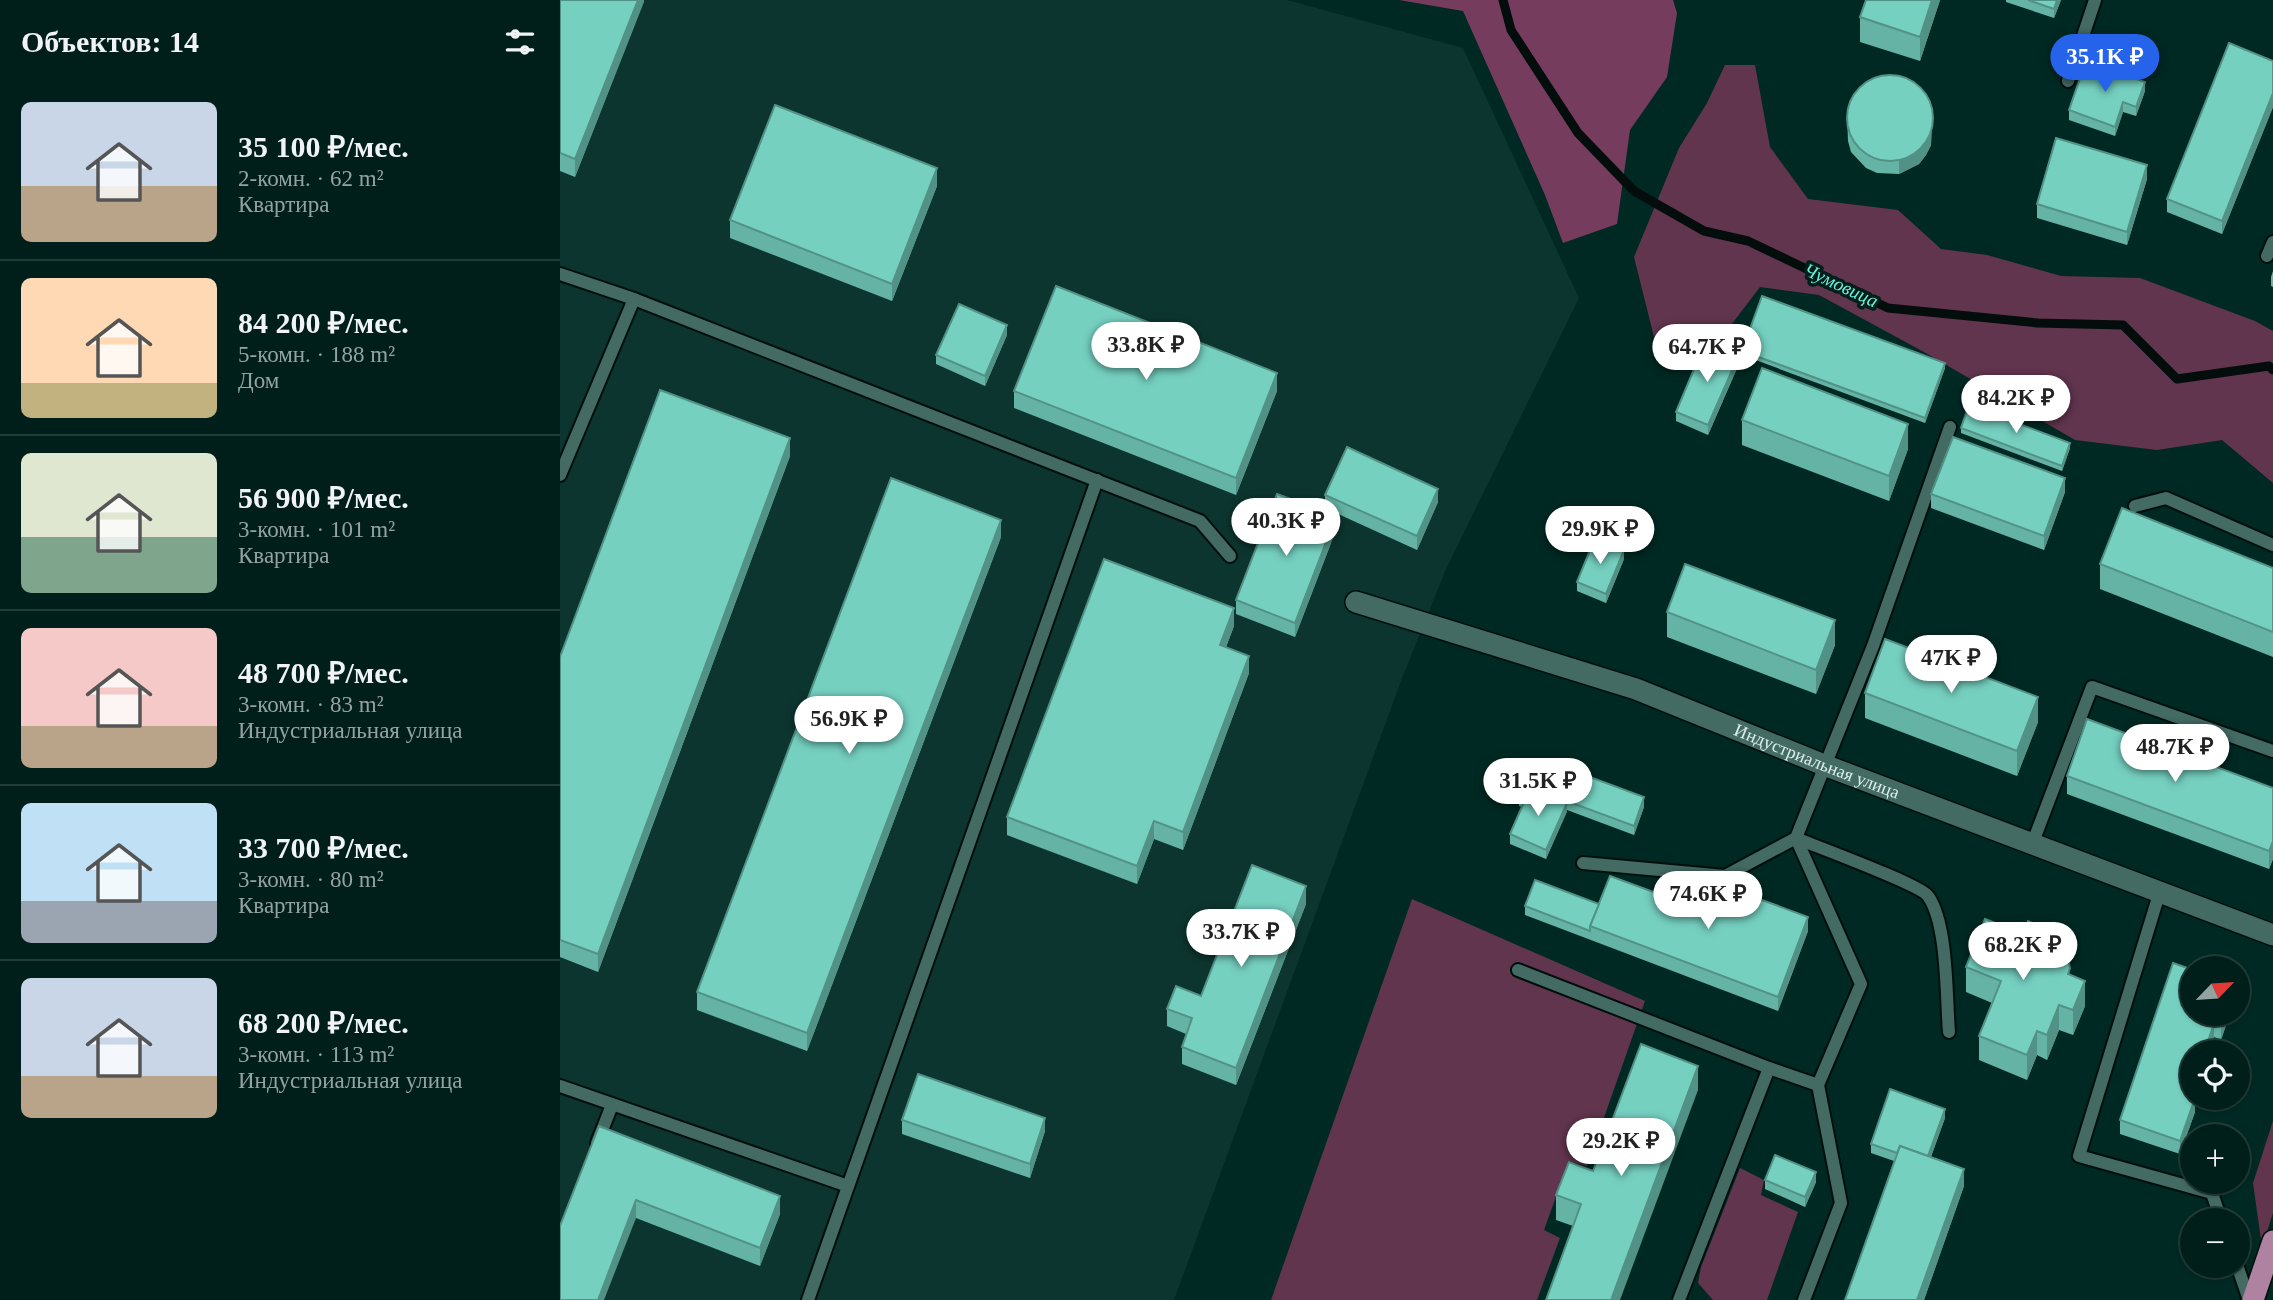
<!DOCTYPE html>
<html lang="ru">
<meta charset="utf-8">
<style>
body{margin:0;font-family:Georgia,serif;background:#0e2c27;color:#f1f3f6;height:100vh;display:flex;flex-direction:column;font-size:26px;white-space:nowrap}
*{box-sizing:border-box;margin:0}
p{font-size:23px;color:#95a2a2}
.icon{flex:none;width:38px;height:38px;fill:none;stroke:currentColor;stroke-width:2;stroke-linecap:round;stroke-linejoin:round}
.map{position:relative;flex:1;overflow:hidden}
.side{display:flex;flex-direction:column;background:#001f1a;width:560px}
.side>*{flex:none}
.needle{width:46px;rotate:65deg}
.fabs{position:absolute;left:1620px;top:956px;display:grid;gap:14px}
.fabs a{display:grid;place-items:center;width:70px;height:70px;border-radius:50%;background:#001f1a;box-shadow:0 2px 5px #0004,0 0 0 2px #223d39;font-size:35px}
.price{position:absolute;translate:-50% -60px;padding:0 16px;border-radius:24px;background:#fff;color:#222;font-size:23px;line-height:46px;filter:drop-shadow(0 2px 4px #0008)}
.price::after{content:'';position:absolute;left:50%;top:42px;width:21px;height:16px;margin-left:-10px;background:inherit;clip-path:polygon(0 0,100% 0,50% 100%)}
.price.on{background:#2563eb;color:#fff}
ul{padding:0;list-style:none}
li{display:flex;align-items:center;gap:21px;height:175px;padding:0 21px}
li+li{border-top:2px solid #223d39}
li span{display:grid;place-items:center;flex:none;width:196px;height:140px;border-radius:10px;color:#555}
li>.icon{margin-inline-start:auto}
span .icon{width:84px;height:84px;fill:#fffc;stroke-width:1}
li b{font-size:30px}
h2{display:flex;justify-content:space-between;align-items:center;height:84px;padding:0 21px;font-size:30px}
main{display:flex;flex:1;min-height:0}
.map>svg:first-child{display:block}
</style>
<main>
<section class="side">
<h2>Объектов: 14<svg class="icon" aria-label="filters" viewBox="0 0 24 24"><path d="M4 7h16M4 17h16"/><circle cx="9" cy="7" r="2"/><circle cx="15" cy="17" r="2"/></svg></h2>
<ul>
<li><span style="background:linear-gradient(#c9d6e8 60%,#b9a48a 0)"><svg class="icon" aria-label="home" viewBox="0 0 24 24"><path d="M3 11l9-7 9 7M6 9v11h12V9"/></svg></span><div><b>35 100 ₽/мес.</b><p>2-комн. · 62 m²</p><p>Квартира</p></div></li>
<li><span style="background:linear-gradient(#ffd9b3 75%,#c2b280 0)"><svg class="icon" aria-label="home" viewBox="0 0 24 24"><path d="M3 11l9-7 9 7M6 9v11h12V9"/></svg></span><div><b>84 200 ₽/мес.</b><p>5-комн. · 188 m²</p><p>Дом</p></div></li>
<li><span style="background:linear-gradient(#dfe7d0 60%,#7fa58c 0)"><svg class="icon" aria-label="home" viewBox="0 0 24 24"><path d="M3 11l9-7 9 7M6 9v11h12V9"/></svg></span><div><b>56 900 ₽/мес.</b><p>3-комн. · 101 m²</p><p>Квартира</p></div></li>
<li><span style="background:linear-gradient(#f6c9c9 70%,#b9a48a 0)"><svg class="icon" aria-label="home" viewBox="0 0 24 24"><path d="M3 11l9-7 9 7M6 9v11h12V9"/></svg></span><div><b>48 700 ₽/мес.</b><p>3-комн. · 83 m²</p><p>Индустриальная улица</p></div></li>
<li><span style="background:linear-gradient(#bfe0f5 70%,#9aa5b1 0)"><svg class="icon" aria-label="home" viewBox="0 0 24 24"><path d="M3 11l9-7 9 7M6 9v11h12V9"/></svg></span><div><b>33 700 ₽/мес.</b><p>3-комн. · 80 m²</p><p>Квартира</p></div></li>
<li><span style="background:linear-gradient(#c9d6e8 70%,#b9a48a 0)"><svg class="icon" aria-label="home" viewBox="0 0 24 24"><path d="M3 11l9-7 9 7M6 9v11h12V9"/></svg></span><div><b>68 200 ₽/мес.</b><p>3-комн. · 113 m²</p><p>Индустриальная улица</p></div></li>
</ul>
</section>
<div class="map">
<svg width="1713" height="1300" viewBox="0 0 1713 1300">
<rect width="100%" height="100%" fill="#002923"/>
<!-- built -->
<polygon fill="#0d352f" points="0,0 727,0 903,48 1019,298 886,569 841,681 614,1300 0,1300"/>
<!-- green -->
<g fill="#61354e">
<polygon points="1165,65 1195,65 1210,147 1248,199 1338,210 1381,249 1427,255 1501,276 1580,278 1695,321 1713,331 1713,483 1662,440 1597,450 1515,440 1364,352 1259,295 1200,287 1165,333 1128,350 1094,337 1074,257 1119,148 1147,103"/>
<polygon points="852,899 1085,1001 1027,1166 1009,1161 984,1230 1000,1238 977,1300 711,1300"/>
<polygon points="1713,1121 1713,1213 1702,1247 1693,1183"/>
<polygon points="1180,1168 1204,1180 1201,1195 1238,1212 1207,1300 1153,1300 1138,1283 1141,1267"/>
</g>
<!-- forest -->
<polygon fill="#753c5d" points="839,0 1113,0 1117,13 1107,77 1070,130 1057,224 1003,243 985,195 903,11"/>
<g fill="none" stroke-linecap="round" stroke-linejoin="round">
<!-- stream -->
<polyline stroke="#030d0b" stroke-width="9" points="943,0 951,30 1018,133 1074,191 1144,231 1188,241 1328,308 1478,323 1563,325 1617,379 1709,366 1713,370"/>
<defs>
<g id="lane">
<polyline points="1508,81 1535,0"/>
<polyline points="1707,256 1713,242"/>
<polyline points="0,274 74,299 640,521 670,556"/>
<polyline points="0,475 74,299"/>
<polyline points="1575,506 1606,498 1713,545"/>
<polyline points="1473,842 1532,687 1713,751"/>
<path d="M1023,863L1165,876L1236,838C1257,847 1359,884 1368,896C1388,924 1386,997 1389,1032"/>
<polyline points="1600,891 1519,1156 1652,1193 1661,1220"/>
<polyline points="958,970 1209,1068"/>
<polyline points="0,1086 288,1186"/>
<polyline points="37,1143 52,1105"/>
<polyline points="1677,1265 1689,1300"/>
<polyline points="248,1300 537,480"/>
<polyline points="1119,1300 1209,1068 1258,1085"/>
<polyline points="1244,1300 1281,1203 1258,1085 1301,984 1236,838 1313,646 1390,427"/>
</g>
<g id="street">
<path id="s1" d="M796,602L1076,689L1264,765L1713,935"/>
</g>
<polyline id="primary" points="1693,1300 1713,1241"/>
</defs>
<!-- lane casing -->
<use href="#lane" stroke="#000f0c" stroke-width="16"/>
<!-- street casing -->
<use href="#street" stroke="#000f0c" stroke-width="24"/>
<!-- primary casing -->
<use href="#primary" stroke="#000f0c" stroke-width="24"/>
<!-- lane -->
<use href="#lane" stroke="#436a63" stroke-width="12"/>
<!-- street -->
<use href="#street" stroke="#436a63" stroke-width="21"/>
<!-- primary -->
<use href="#primary" stroke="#b082a2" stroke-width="21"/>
</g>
<!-- wall -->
<g fill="#65b3a5">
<polygon points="0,0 84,0 15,177 0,171"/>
<polygon points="1380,0 1360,61 1300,42 1300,17"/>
<polygon points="1446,0 1501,0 1494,18 1446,2"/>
<polygon points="1713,61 1713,107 1662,234 1607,212 1607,199"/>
<polygon points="1585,91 1576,116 1563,112 1555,136 1509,120 1509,110"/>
<polygon points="1287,116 1372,123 1371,145 1366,155 1359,164 1339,174 1317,173 1306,168 1291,152 1288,141"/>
<polygon points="1587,179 1567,245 1477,218 1477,204"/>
<polygon points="377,186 332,301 170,238 170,220"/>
<polygon points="1713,271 1713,287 1711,286 1711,277"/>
<polygon points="447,335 425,386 376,364 376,355"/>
<polygon points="1182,351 1385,368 1365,423 1182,355"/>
<polygon points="1178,366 1148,435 1116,421 1116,412"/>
<polygon points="454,391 717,391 676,495 454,408"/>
<polygon points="1182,420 1348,449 1329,501 1182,445"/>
<polygon points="1401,428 1510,448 1502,471 1401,433"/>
<polygon points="230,456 38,972 0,957 0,657"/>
<polygon points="1505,492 1484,550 1371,508 1371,494"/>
<polygon points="765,495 878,502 857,550 765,508"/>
<polygon points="776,530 735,637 676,614 676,600"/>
<polygon points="441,537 247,1051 137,1010 137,992"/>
<polygon points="1064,559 1046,603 1017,591 1017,582"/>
<polygon points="1540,564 1713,568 1713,657 1540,589"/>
<polygon points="1107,612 1275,645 1256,694 1107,637"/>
<polygon points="674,626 666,647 689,673 623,850 594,839 577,884 447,835 447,817"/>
<polygon points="1305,693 1478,722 1457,776 1305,718"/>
<polygon points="1507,776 1713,788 1713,859 1709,869 1507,794"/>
<polygon points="959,797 1001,800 1001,799 1084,807 1074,835 1007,810 986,859 950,844 950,834 962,807 959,806"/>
<polygon points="746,904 676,1085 622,1064 622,1047 626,1034 607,1026 607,1009 641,996"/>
<polygon points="1039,904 1142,910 1248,931 1218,1011 965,915 965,906"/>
<polygon points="1497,948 1525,1006 1513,1035 1499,1030 1487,1060 1477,1055 1467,1080 1419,1060 1419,1036 1432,1003 1406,992 1406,967"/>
<polygon points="1613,963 1670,1013 1661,1040 1654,1037 1649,1052 1633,1052 1635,1112 1620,1154 1560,1134 1560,1120"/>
<polygon points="1138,1090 1013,1226 996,1220 996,1195 1033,1171"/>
<polygon points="1385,1118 1371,1157 1404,1186 1364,1300 1285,1300 1334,1161 1311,1153 1311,1144"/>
<polygon points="342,1120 485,1131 470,1178 342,1134"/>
<polygon points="39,1126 220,1214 200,1266 76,1218"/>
<polygon points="1205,1180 1256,1182 1245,1207 1205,1189"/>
</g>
<!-- shaded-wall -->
<g fill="#529286">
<polygon points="78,0 84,0 84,2 15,177 15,159"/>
<polygon points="1372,0 1380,0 1360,61 1360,37"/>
<polygon points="1497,0 1501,0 1494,18 1494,9"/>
<polygon points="1585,82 1585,91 1576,116 1576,107"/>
<polygon points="1713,93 1713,107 1662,234 1662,221"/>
<polygon points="1563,102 1563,112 1555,136 1555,127"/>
<polygon points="1372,109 1371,145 1366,155 1359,164 1339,174 1339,161"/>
<polygon points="1587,165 1587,179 1567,245 1567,232"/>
<polygon points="377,168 377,186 332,301 332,284"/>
<polygon points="447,325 447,335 425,386 425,376"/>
<polygon points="1178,357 1178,366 1148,435 1148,425"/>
<polygon points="1385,363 1385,368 1365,423 1365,418"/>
<polygon points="717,373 717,391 676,495 676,478"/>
<polygon points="1348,424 1348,449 1329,501 1329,476"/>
<polygon points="230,438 230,456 38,972 38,954"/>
<polygon points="1510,443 1510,448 1502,471 1502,466"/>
<polygon points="1505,478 1505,492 1484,550 1484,536"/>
<polygon points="878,489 878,502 857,550 857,536"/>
<polygon points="776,516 776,530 735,637 735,623"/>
<polygon points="441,520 441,537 247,1051 247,1033"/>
<polygon points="1064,550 1064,559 1046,603 1046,594"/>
<polygon points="674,608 674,626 660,663 660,645"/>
<polygon points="1275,620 1275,645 1256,694 1256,670"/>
<polygon points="689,656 689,673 623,850 623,832"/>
<polygon points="1478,697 1478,722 1457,776 1457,751"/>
<polygon points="1084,797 1084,807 1074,835 1074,826"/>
<polygon points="1007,803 1007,812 986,859 986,850"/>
<polygon points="594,821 594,839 577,884 577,866"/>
<polygon points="1713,841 1713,859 1709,869 1709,851"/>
<polygon points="746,886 746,904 676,1085 676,1068"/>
<polygon points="1248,917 1248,931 1218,1011 1218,997"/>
<polygon points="1497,933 1497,957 1492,945"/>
<polygon points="1525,981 1525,1006 1513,1035 1513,1010"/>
<polygon points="1499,1005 1499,1030 1487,1060 1487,1035"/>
<polygon points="1665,1013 1670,1013 1661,1040 1661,1026"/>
<polygon points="1654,1024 1654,1037 1649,1052 1644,1052"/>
<polygon points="1477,1031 1477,1055 1467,1080 1467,1055"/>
<polygon points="1138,1066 1138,1090 1060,1300 1051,1300"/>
<polygon points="1635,1098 1635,1112 1620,1154 1620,1141"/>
<polygon points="1385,1109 1385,1118 1365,1172 1365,1163"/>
<polygon points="485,1118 485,1131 470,1178 470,1164"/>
<polygon points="1404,1169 1404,1186 1364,1300 1357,1300"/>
<polygon points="1256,1172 1256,1182 1245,1207 1245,1197"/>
<polygon points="220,1196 220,1214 200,1266 200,1248"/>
<polygon points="76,1200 76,1218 44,1300 38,1300"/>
</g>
<!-- building -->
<g fill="#75d0c0" stroke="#529286" stroke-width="2">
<polygon points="0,0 78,0 15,159 0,153"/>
<polygon points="1306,0 1372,0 1360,37 1300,17"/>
<polygon points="1468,0 1497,0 1494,9"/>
<polygon points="1669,43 1713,61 1713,93 1662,221 1607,199"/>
<polygon points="1526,61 1585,82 1576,107 1563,102 1555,127 1509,110"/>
<circle cx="1330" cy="118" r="43"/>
<polygon points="215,105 377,168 332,284 170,220"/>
<polygon points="1496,138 1587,165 1567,232 1477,204"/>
<polygon points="496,286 717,373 676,478 454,391"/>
<polygon points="1202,296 1385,363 1365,418 1182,351"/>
<polygon points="399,304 447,325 425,376 376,355"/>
<polygon points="1145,343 1178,357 1148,425 1116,412"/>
<polygon points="1202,368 1348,424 1329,476 1182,420"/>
<polygon points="100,390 230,438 38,954 0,940 0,657"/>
<polygon points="1409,405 1510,443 1502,466 1401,428"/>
<polygon points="1393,437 1505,478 1484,536 1371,494"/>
<polygon points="787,447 878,489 857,536 765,495"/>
<polygon points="331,478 441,520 247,1033 137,992"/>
<polygon points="717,494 776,516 735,623 676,600"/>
<polygon points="1562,508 1713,568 1713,632 1540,564"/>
<polygon points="1035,538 1064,550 1046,594 1017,582"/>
<polygon points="544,559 674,608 660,645 689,656 623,832 594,821 577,866 447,817"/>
<polygon points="1125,564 1275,620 1256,670 1107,612"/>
<polygon points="1325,639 1478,697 1457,751 1305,693"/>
<polygon points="1527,719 1713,788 1713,841 1709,851 1507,776"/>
<polygon points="1011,770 1084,797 1074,826 1001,799"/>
<polygon points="964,785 1007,803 986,850 950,834 965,800 959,797"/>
<polygon points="692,865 746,886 676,1068 622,1047 632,1018 607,1009 616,986 641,996"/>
<polygon points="1050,876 1142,910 1153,882 1248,917 1218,997 1030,926"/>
<polygon points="975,880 1039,904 1030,926 1030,931 965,906"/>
<polygon points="1425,919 1464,934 1468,921 1497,933 1492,945 1503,950 1507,956 1510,968 1508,974 1525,981 1513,1010 1499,1005 1487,1035 1477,1031 1467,1055 1419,1036 1441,981 1406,967"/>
<polygon points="1613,963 1633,970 1633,1013 1665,1013 1661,1026 1654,1024 1644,1052 1633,1052 1633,1087 1630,1096 1635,1098 1620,1141 1560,1120"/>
<polygon points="1081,1044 1138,1066 1051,1300 986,1300 1021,1204 996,1195 1009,1162 1033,1171"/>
<polygon points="358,1074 485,1118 470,1164 342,1120"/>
<polygon points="1330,1089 1385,1109 1368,1156 1340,1146 1337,1153 1311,1144"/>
<polygon points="39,1126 220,1196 200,1248 76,1200 38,1300 0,1300 0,1226"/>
<polygon points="1340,1146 1404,1169 1357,1300 1285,1300"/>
<polygon points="1215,1155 1256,1172 1245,1197 1205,1180"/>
</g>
<g text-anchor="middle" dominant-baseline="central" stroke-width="7" stroke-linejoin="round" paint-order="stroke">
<!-- street labels -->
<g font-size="18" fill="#daefeb" stroke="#011e1a">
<text stroke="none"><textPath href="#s1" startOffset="488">Индустриальная улица</textPath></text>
</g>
<!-- water labels -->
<g font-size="19" font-style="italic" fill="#6cf1dc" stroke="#011e1a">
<text transform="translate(1281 285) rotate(25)">Чумовица</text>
</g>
</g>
</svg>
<div class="fabs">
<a><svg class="needle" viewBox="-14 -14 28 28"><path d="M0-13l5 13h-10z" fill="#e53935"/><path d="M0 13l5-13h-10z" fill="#95a2a2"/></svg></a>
<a><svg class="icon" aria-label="locate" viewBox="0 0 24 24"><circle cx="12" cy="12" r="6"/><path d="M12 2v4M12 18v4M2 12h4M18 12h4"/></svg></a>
<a>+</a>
<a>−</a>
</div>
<b class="price on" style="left:1545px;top:94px">35.1K ₽</b>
<b class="price" style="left:586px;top:382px">33.8K ₽</b>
<b class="price" style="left:1147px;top:384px">64.7K ₽</b>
<b class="price" style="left:1456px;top:435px">84.2K ₽</b>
<b class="price" style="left:726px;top:558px">40.3K ₽</b>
<b class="price" style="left:1040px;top:566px">29.9K ₽</b>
<b class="price" style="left:1391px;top:695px">47K ₽</b>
<b class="price" style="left:289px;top:756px">56.9K ₽</b>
<b class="price" style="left:1615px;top:784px">48.7K ₽</b>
<b class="price" style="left:978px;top:818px">31.5K ₽</b>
<b class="price" style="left:1148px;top:931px">74.6K ₽</b>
<b class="price" style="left:681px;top:969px">33.7K ₽</b>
<b class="price" style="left:1463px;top:982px">68.2K ₽</b>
<b class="price" style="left:1061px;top:1178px">29.2K ₽</b>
</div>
</main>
